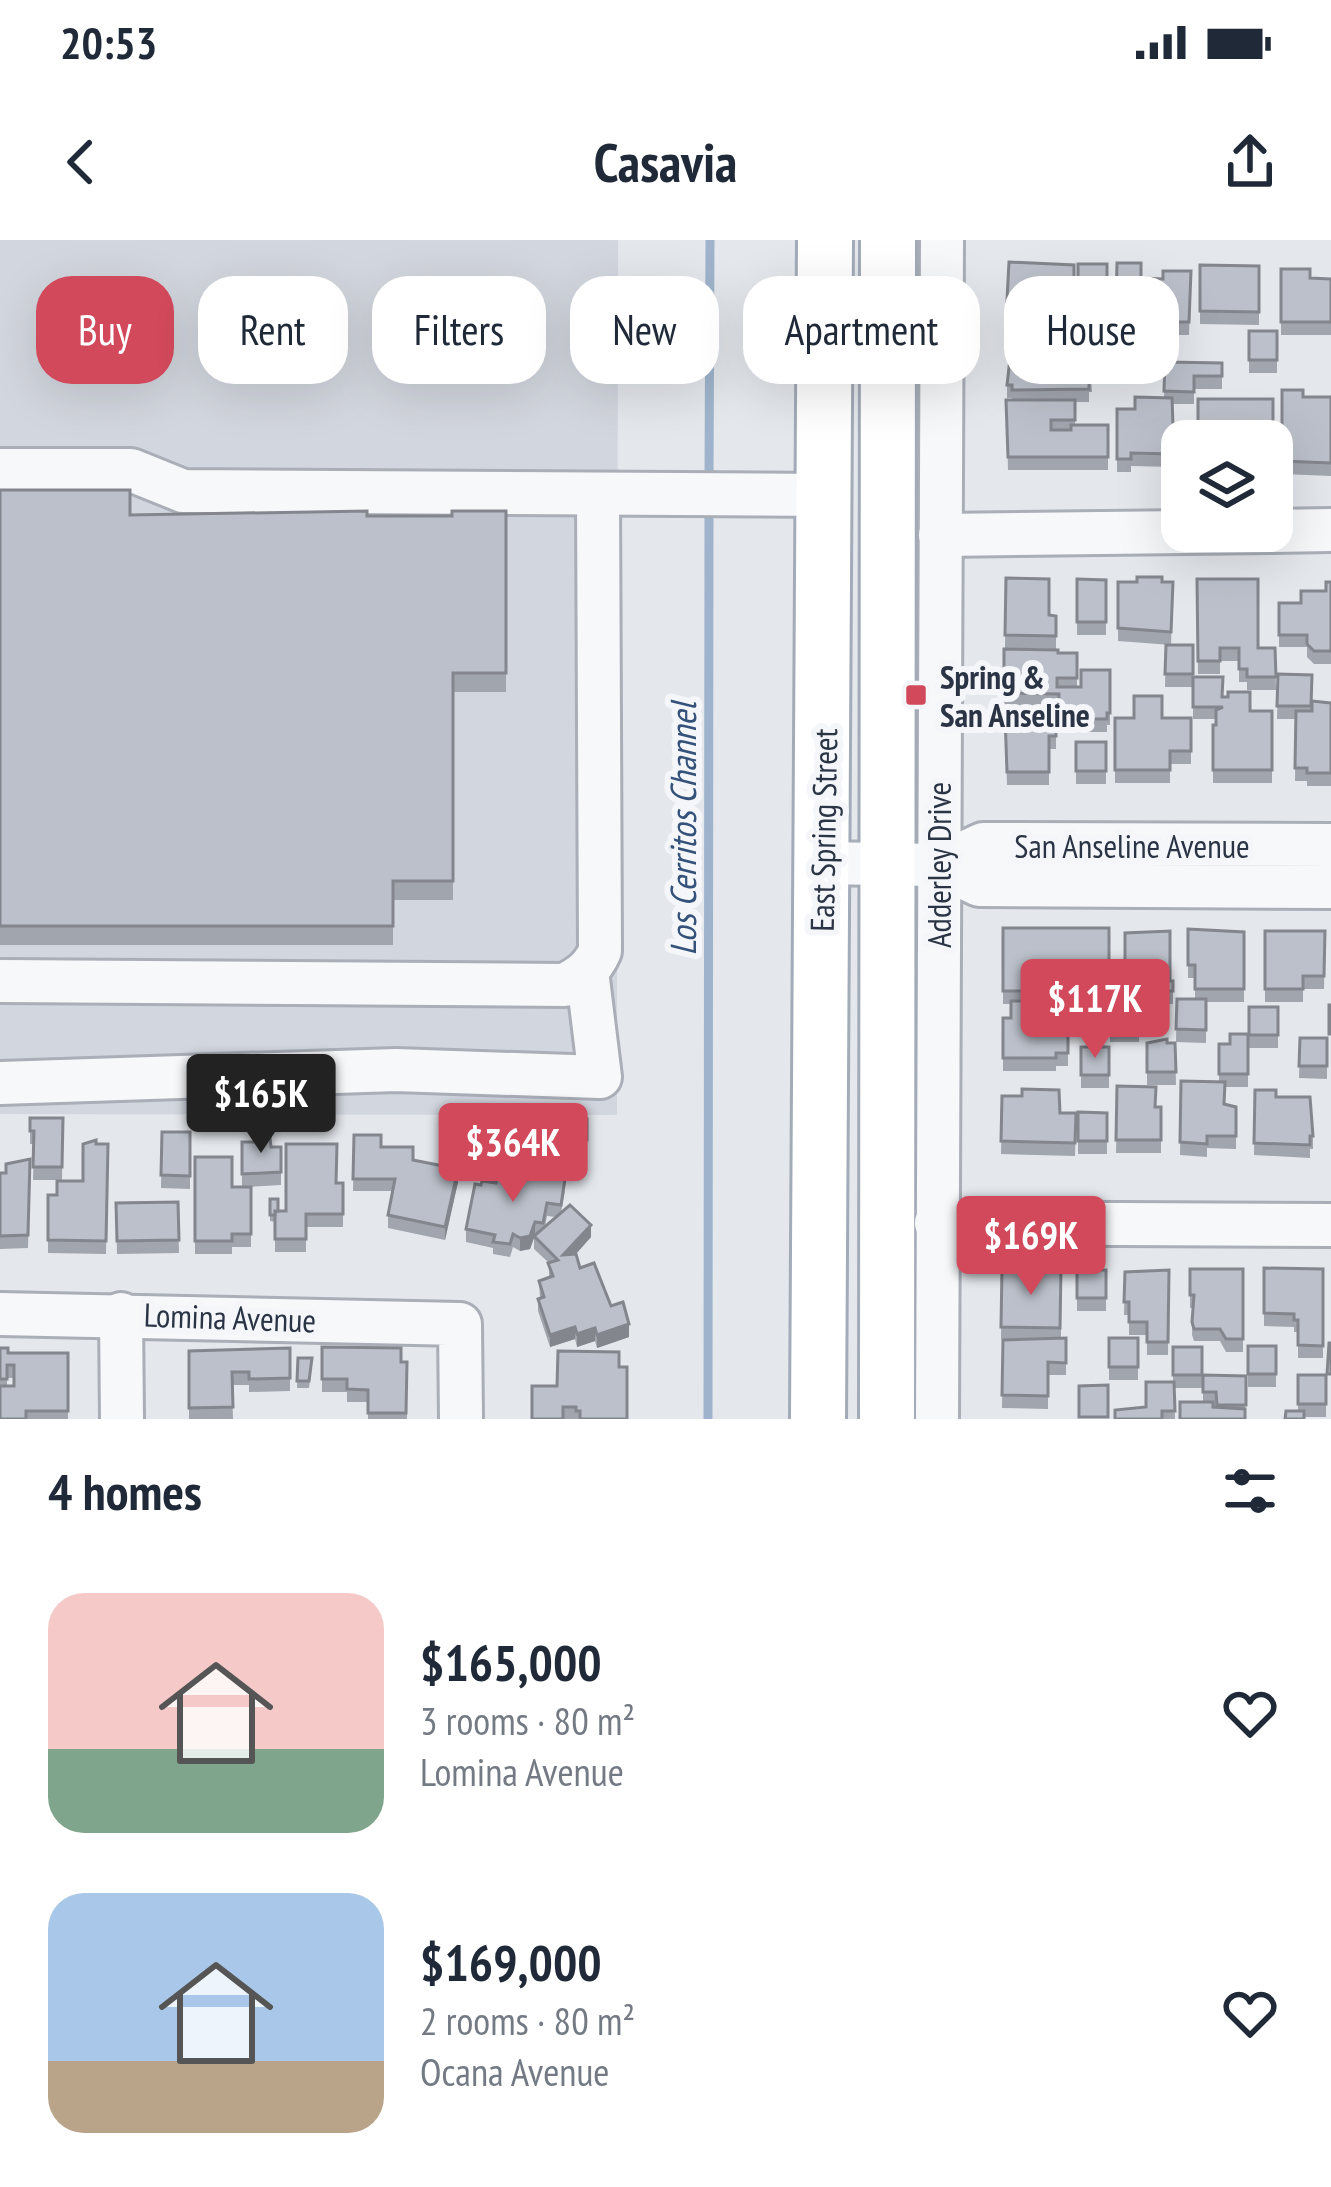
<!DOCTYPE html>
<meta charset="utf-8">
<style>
body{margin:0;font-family:"PT Sans Narrow",sans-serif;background:#f2f2f3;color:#1f2937;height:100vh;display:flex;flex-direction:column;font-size:45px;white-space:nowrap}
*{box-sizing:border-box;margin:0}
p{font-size:39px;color:#747a83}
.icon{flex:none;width:66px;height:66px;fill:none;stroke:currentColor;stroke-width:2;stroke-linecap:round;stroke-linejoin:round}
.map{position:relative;height:1179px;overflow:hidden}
.details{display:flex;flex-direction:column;background:#fff;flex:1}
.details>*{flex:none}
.banner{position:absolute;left:36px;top:36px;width:1260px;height:108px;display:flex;gap:24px}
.controls{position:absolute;left:1161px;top:180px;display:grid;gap:24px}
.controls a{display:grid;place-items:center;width:132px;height:132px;border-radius:24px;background:#fff;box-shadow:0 12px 48px #0002;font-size:60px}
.price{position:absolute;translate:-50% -102px;padding:0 27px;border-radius:12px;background:#d1495b;color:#fff;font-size:39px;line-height:78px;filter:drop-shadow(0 3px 6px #0008)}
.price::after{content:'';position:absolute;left:50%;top:72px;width:36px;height:27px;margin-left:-18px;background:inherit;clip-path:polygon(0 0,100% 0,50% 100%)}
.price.on{background:#222;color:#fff}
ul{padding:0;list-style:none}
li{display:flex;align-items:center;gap:36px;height:300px;padding:0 48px}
li span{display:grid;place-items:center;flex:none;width:336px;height:240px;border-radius:36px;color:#555}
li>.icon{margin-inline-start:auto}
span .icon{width:144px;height:144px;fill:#fffc;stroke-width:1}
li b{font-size:51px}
h2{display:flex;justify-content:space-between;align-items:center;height:144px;padding:0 48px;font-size:51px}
.pill{padding:0 42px;border-radius:36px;background:#fff;box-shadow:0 12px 48px #0002;font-size:42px;line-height:108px}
.pill.on{background:#d1495b;color:#fff}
.status{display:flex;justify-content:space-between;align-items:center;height:84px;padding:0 60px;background:#fff;direction:ltr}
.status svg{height:33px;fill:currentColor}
header{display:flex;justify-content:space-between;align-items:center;height:156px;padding:0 48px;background:#fff;font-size:54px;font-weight:700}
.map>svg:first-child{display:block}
</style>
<div class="status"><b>20:53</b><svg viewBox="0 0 49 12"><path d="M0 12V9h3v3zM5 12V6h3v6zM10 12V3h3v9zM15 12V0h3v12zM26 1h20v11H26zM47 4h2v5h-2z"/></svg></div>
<header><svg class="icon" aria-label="back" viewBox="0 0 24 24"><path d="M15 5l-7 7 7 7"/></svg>Casavia<svg class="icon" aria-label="share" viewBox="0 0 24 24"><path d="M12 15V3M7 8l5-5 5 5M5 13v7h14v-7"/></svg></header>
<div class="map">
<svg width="1331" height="1179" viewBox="0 0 1331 1179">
<rect width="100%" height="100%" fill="#e4e7ec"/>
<!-- built -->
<polygon fill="#d2d6de" points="0,0 618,0 617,875 0,874"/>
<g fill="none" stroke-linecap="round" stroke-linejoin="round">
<!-- stream -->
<g stroke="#9fb4cc" stroke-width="9">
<polyline points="709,241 710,0"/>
<polyline points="708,1179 709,263"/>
</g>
<defs>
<g id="minor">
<polyline points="0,230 131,230 183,251 825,255"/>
<polyline points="1272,291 1331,290"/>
<polyline points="940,295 1271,291"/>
<polyline points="822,623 938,625 979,645 1331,647"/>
<polyline points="938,625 983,604 1331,605"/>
<path d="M0,741L565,745C582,736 592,729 600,711L598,254"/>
<polyline points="0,843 396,830 600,837 587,731"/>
<polyline points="936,983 1331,985"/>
<polyline points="0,1074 460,1084 461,1179"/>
<polyline points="121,1074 122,1179"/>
<polyline points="937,1179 942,0"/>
</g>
<g id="major">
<polyline points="818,1179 825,0"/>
<polyline points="887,1179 888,0"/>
</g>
</defs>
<!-- minor casing -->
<use href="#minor" stroke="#a9aeb7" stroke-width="48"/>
<!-- major casing -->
<use href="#major" stroke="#a3abb8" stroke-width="60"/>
<!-- minor -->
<use href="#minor" stroke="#f7f8fa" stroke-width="42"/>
<!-- major -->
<use href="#major" stroke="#fff" stroke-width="54"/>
</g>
<!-- wall -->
<g fill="#a1a5ae" fill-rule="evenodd">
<polygon points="1009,22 1074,25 1074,71 1058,71 1057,92 1006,92"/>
<polygon points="1117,23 1141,38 1163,39 1191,31 1189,95 1175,95 1175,101 1144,101 1144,116 1115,116"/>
<rect x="1078" y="24" width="29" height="42"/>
<polygon points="1200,25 1259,26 1259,85 1200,84"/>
<polygon points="1281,29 1310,38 1331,39 1331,95 1281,95"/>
<polygon points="1078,84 1107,84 1107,126 1090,126 1092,152 1089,152 1089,162 1075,162 1075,185 1108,185 1108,230 1008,230 1006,160 1012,160 1012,158 1007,158 1007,145 1053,110 1072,119 1078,119"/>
<rect x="1249" y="91" width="28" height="42"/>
<polygon points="1165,122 1222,123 1222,149 1194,149 1194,164 1172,164 1174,227 1131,226 1131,232 1117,232 1117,169 1135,169 1164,158"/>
<polygon points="1282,150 1303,157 1331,157 1331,236 1282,234"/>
<polygon points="1198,159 1273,159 1273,223 1272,201 1198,201"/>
<polygon points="0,250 130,275 452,276 506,271 506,452 453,452 453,660 393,660 393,705 0,705"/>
<polygon points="1006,338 1049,375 1056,376 1056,409 1005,408"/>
<polygon points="1077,339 1106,340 1106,395 1077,395"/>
<polygon points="1197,339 1258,408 1275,408 1276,450 1247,450 1247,442 1239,442 1239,421 1220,421 1220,434 1198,434"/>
<polygon points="1118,342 1173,342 1171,405 1118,401"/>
<polygon points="1331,342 1331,424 1314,424 1307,417 1307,407 1279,407 1279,363 1301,363 1326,351"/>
<polygon points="1166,405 1193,405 1193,447 1165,447"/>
<polygon points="1004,409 1077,413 1077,447 1081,447 1110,430 1110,485 1107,485 1107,492 1085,492 1082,484 1059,484 1059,467 1004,466"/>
<polygon points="1278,434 1312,435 1312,471 1331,463 1331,546 1307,546 1307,541 1295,541 1296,479 1277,479"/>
<polygon points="1193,437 1223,457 1250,471 1272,471 1272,543 1213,543 1213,485 1216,485 1216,479 1193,479"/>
<polygon points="1005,475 1056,475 1056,509 1049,509 1049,545 1007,545"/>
<polygon points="1115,478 1191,478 1191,524 1170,524 1170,543 1115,543"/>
<rect x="1076" y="502" width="30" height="42"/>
<polygon points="1003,688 1109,688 1109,734 1063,734 1063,748 1028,748 1028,761 1068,761 1068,826 1056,826 1056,831 1003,831 1003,778 1011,778 1011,764 1003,764"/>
<polygon points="1188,689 1244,692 1244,762 1206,762 1206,803 1176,802 1177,759 1195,759 1195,738 1188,738"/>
<polygon points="1265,691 1325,691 1324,749 1303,749 1303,762 1265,762"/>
<polygon points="1125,693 1170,741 1173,741 1173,764 1149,764 1149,758 1130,758 1130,737 1125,737"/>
<rect x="1110" y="760" width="29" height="42"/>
<rect x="1249" y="767" width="29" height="41"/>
<polygon points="1248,794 1248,847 1225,847 1225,864 1236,867 1236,909 1207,908 1207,917 1180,915 1181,841 1219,842 1219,804 1230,804"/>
<polygon points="1300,798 1327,798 1327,839 1299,838"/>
<polygon points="1147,803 1175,803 1176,845 1147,845"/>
<rect x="1081" y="807" width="28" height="41"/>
<polygon points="1117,846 1156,867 1161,867 1161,913 1116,913"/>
<polygon points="1255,850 1276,857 1313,896 1313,909 1310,909 1310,918 1254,915"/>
<polygon points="1002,856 1022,856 1060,873 1076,873 1075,916 1001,914"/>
<polygon points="1078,872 1107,873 1107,914 1078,914"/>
<polygon points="30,878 63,878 62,940 33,940 34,904 30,904"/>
<polygon points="554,879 587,879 587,913 554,912"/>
<polygon points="162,892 190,892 190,949 161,948"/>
<polygon points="354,895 413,920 458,942 445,1000 388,988 388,975 393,951 353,951"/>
<polygon points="513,899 506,934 468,927 468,914"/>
<polygon points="242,902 281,907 281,945 247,947 251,947 251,1007 232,1007 232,1014 195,1014 195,917 232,947 242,947"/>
<polygon points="96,904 108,904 106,1014 48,1013 48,955 57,955 83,941"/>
<polygon points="30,932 28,1008 0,1009 0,933"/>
<polygon points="336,943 343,943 343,987 306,987 306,1012 275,1012 275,982 270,981 270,959 278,971 286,971"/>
<path d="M565,951L561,973L591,997L576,1014L580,1028L611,1066L629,1097L597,1108L595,1101L577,1107L575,1099L550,1107L538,1071V1059L540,1058L539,1041L549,1038V1023L534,1009V998L530,1009L520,1011L513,1007L510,1017L493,1014V1008L466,1002V989ZM547,976L556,977L545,987Z"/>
<polygon points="178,962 179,1013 117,1014 116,963"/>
<polygon points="1002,1028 1061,1028 1061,1098 1066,1098 1066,1135 1048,1135 1048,1169 1002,1168 1003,1100 1017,1100 1001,1099"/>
<polygon points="1264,1028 1323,1029 1323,1118 1298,1118 1298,1092 1294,1092 1294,1087 1264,1086"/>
<polygon points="1190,1029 1243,1029 1243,1112 1226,1112 1220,1101 1194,1101 1192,1095 1193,1068 1190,1068"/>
<rect x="1077" y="1030" width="29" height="41"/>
<polygon points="1169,1030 1168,1115 1147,1115 1147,1095 1129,1095 1129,1075 1124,1075 1125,1032"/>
<rect x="1109" y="1098" width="29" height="42"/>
<rect x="1248" y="1106" width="28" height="41"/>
<polygon points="322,1107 407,1122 407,1179 368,1179 368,1162 347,1162 347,1152 322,1152"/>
<polygon points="1173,1107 1202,1107 1202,1148 1174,1148 1175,1179 1115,1179 1146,1167 1173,1142"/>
<path d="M0,1108L8,1113H68V1179H0ZM7,1138H14V1146H7Z"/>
<polygon points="290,1108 290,1151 249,1152 249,1145 232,1145 233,1179 189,1179 189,1111"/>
<polygon points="298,1118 312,1124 309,1148 297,1148"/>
<polygon points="619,1127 627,1179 532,1179 557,1146"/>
<polygon points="1203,1135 1246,1136 1245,1179 1180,1179 1180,1162 1203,1162"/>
<polygon points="1298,1135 1326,1135 1326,1177 1304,1177 1298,1171"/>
</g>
<!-- shaded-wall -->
<g fill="#83868d">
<polygon points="513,886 513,899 506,934 506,922"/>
<polygon points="458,929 458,942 445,1000 445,987"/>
<polygon points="535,982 535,995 530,1009 520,1011 520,998"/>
<polygon points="591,985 591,997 563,1028 563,1015"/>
<polygon points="629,1084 629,1097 597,1108 597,1095"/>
<polygon points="575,1087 575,1099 550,1107 550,1095"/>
<polygon points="595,1088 595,1101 577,1107 577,1094"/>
</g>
<!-- building -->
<g fill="#bbc0ca" stroke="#83868d" stroke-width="3">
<polygon points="1009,22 1074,25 1074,59 1058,59 1057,80 1006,79"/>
<polygon points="1117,23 1141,23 1141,38 1163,39 1163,31 1191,31 1189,82 1175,82 1175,88 1144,88 1144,103 1115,103"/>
<rect x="1078" y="24" width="29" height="29"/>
<polygon points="1200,25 1259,26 1259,72 1200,71"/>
<polygon points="1281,29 1310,29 1310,38 1331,39 1331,82 1281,82"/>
<rect x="1078" y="84" width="29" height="29"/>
<rect x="1249" y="91" width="28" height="29"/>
<polygon points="1012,101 1050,101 1053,110 1072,110 1072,119 1090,119 1092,139 1089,139 1089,149 1012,150 1012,145 1007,145"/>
<polygon points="1165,122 1222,123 1222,136 1194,136 1194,152 1164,151"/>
<polygon points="1282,150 1303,150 1303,157 1331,157 1331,223 1282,221"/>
<polygon points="1135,157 1172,158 1174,214 1131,213 1131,219 1117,219 1117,169 1135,169"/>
<polygon points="1198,159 1273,159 1273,210 1272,201 1220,201 1220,190 1198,190"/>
<polygon points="1006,160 1075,160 1075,180 1051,180 1051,190 1071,190 1071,185 1108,185 1108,217 1008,217"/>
<polygon points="0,250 130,250 130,275 367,271 367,276 452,276 452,271 506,271 506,433 453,433 453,641 393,641 393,686 0,686"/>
<polygon points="1137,337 1162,337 1162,342 1173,342 1171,392 1118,388 1118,342 1137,342"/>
<polygon points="1006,338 1049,339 1049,375 1056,376 1056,396 1005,395"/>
<polygon points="1077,339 1106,340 1106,382 1077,382"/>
<polygon points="1197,339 1258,339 1258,408 1275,408 1276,437 1247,437 1247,429 1239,429 1239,408 1220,408 1220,421 1198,421"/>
<polygon points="1326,342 1331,342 1331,411 1314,411 1307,404 1307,395 1279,395 1279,363 1301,363 1301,351 1326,351"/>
<polygon points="1166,405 1193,405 1193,434 1165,434"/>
<polygon points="1004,409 1058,410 1058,413 1077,413 1077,438 1057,438 1057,447 1081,447 1081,430 1110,430 1110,473 1107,473 1107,479 1085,479 1082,471 1059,471 1059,454 1004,453"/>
<polygon points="1278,434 1312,435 1311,466 1277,466"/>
<polygon points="1193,437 1223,437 1222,457 1228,457 1228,452 1250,452 1250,471 1272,471 1272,530 1213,530 1213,485 1216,485 1216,470 1223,467 1193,467"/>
<polygon points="1134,456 1162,456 1162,478 1191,478 1191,511 1170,511 1170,530 1115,530 1115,478 1134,478"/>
<polygon points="1312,461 1331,463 1331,533 1307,533 1307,528 1295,528 1296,471 1312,471"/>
<polygon points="1005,475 1056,475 1056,496 1049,496 1049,532 1007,532"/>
<rect x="1076" y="502" width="30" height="29"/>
<polygon points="1003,688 1109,688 1109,721 1063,721 1063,736 1028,735 1028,751 1003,751"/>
<polygon points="1188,689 1244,692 1244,749 1195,749 1195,725 1188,725"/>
<polygon points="1170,691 1170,741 1173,741 1173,751 1149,751 1149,745 1130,745 1130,724 1125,724 1125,693"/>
<polygon points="1265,691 1325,691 1324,736 1303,736 1303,749 1265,749"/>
<polygon points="1177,759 1206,759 1206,790 1176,789"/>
<rect x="1110" y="760" width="29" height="29"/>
<polygon points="1011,761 1068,761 1068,813 1056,813 1056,818 1003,818 1003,778 1011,778"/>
<rect x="1329" y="765" width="2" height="29"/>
<rect x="1249" y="767" width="29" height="28"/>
<polygon points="1230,794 1248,794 1248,834 1219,834 1219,804 1230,804"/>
<polygon points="1300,798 1327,798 1327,826 1299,826"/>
<polygon points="1167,799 1167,803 1175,803 1176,832 1147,832 1147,803"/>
<rect x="1081" y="807" width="28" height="28"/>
<polygon points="1181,841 1225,842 1224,864 1236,867 1236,896 1207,896 1207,904 1180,902"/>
<polygon points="1117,846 1156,847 1155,867 1161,867 1161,900 1116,900"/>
<polygon points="1022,849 1059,850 1060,873 1076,873 1075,903 1001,901 1002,856 1022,856"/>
<polygon points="1255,850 1276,850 1276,857 1310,857 1313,896 1310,896 1310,905 1254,903"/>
<polygon points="1078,872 1107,873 1107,901 1078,901"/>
<polygon points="30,878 63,878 62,927 33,927 34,891 30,891"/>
<polygon points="474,879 513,886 506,922 468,914"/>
<polygon points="554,879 587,879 587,900 554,899"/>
<polygon points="259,889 269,889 271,907 281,907 281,932 242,934 242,902 259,902"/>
<polygon points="162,892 190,892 190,936 161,935"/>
<polygon points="354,895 381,895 381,907 413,907 413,920 458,929 445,987 388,975 395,939 353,939"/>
<polygon points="96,900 96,904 108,904 106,1001 48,1000 48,955 57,955 57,941 83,941 83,904"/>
<polygon points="286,904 337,904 336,943 343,943 343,974 306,974 306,999 275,999 275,971 286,971"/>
<polygon points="195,917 232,917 232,947 251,947 251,994 232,994 232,1001 195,1001"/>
<polygon points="30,919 28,995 0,996 0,933 6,933 6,924"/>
<polygon points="519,931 565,939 561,965 547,963 543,983 535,982 530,996 520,998 513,994 510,1004 493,1002 495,995 466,989 475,944 481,945 482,941 496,943 496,938 518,942"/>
<polygon points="270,959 278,959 278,971 275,971 275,975 270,975"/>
<polygon points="178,962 179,1000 117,1001 116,963"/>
<polygon points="570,965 591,985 563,1015 576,1014 580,1028 594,1023 611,1066 623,1062 629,1084 597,1095 595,1088 577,1094 575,1087 550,1095 538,1059 544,1057 539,1041 553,1036 548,1023 558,1020 534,996"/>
<polygon points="1002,1028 1061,1028 1060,1088 1001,1087"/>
<polygon points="1264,1028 1323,1029 1323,1106 1298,1105 1298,1080 1294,1080 1294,1074 1264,1073"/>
<polygon points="1190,1029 1243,1029 1243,1099 1226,1099 1220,1089 1194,1089 1192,1082 1194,1055 1190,1055"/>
<rect x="1077" y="1030" width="29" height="28"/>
<polygon points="1169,1030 1168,1102 1147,1102 1147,1082 1129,1082 1129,1062 1124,1062 1125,1032"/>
<polygon points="1066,1098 1066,1123 1048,1122 1048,1156 1002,1155 1003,1100"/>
<rect x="1109" y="1098" width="29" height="29"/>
<polygon points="1329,1103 1331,1103 1331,1134 1327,1134"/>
<rect x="1248" y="1106" width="28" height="28"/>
<polygon points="322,1107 401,1108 401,1122 407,1122 406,1173 368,1173 368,1150 347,1149 347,1139 322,1139"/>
<rect x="1173" y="1107" width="29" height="28"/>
<polygon points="0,1108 8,1108 8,1113 68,1113 68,1171 26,1171 26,1179 0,1179 0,1146 14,1146 14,1125 7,1125 7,1139 0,1139"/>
<polygon points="290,1108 290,1138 249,1139 249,1132 232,1132 233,1167 189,1168 189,1111"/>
<polygon points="558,1111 619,1112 619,1127 627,1127 627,1179 580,1179 580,1171 576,1171 576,1167 563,1167 563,1179 532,1179 532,1146 557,1146"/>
<polygon points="298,1118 312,1118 309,1141 297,1141"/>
<polygon points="1203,1135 1246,1136 1246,1165 1217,1165 1216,1152 1203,1152"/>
<rect x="1298" y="1135" width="28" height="29"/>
<polygon points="1146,1142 1174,1142 1175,1171 1162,1171 1162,1179 1115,1179 1115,1170 1146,1167"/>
<polygon points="1108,1145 1108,1177 1079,1177 1079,1146"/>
<polygon points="1180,1162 1213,1162 1213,1167 1245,1169 1245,1179 1180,1179"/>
<polygon points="1286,1171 1304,1171 1304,1179 1285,1179"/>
</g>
<!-- markers -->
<rect fill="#d1495b" stroke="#f4f6f9" stroke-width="4.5" x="904" y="443" width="24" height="24" rx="6"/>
<g text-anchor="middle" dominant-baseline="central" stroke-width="12" stroke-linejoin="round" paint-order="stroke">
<!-- poi labels -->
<g font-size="33" font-weight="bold" fill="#2b3445" stroke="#f4f6f9" text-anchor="start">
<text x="940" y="436">Spring &amp;<tspan x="940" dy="38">San Anseline</tspan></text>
</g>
<!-- street labels -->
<g font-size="33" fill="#2b3445" stroke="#f4f6f9">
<text transform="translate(823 590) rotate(-89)">East Spring Street</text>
<text x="1132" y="605">San Anseline Avenue</text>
<text transform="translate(938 625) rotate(-90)">Adderley Drive</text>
<text transform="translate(230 1077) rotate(2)">Lomina Avenue</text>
</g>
<!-- water labels -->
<g font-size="36" font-style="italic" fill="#34527a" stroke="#f4f6f9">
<text transform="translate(682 589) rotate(-90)">Los Cerritos Channel</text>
</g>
</g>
</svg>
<div class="controls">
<a><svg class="icon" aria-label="layers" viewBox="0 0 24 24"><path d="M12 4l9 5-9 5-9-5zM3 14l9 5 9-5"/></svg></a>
</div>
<b class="price" style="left:1095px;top:821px">$117K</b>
<b class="price on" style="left:261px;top:916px">$165K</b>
<b class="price" style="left:513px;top:965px">$364K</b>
<b class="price" style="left:1031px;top:1058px">$169K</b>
<div class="banner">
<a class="pill on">Buy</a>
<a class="pill">Rent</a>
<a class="pill">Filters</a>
<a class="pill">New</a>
<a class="pill">Apartment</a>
<a class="pill">House</a>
</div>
</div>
<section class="details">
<h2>4 homes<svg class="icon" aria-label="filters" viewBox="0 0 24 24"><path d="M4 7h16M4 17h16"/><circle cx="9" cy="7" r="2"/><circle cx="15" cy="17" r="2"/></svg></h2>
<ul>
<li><span style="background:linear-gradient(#f6c9c9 65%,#7fa58c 0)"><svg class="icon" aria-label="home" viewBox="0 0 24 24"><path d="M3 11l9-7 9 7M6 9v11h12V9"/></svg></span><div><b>$165,000</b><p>3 rooms · 80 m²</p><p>Lomina Avenue</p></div><svg class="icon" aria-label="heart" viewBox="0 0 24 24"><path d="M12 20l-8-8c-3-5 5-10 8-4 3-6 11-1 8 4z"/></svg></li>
<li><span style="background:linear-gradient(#a9c7e8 70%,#b9a48a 0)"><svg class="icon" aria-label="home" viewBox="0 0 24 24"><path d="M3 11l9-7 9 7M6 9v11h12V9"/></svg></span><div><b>$169,000</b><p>2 rooms · 80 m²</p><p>Ocana Avenue</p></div><svg class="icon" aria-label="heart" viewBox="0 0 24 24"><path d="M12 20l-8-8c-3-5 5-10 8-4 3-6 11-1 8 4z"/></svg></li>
</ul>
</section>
